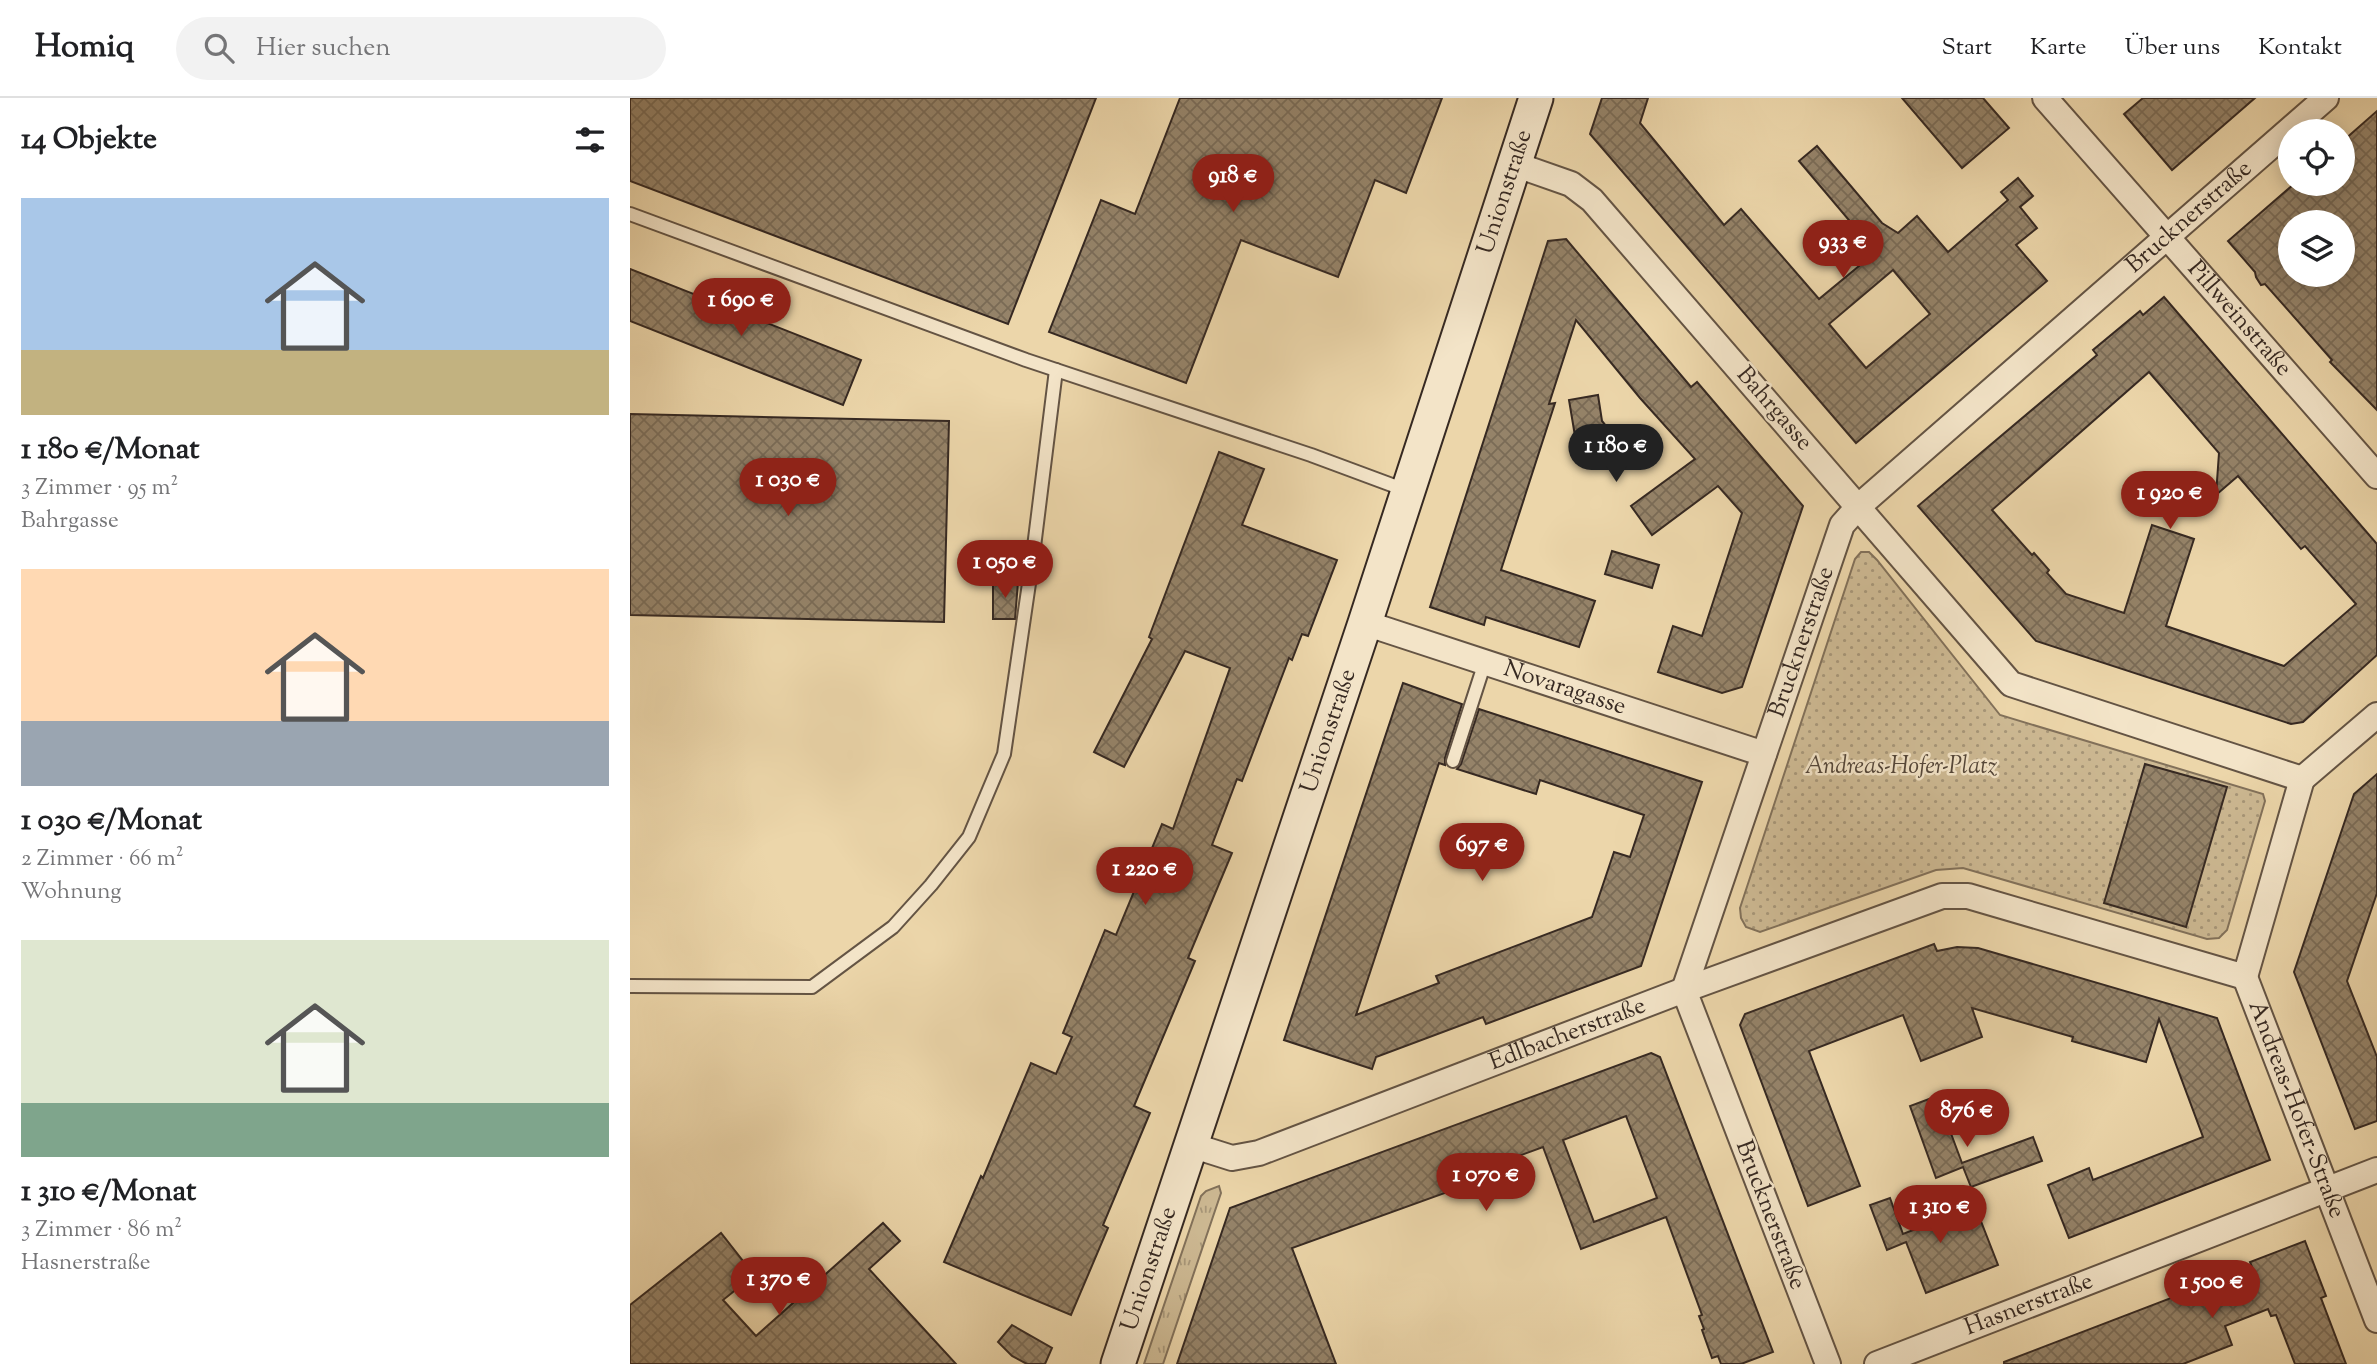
<!DOCTYPE html>
<html lang="de">
<meta charset="utf-8">
<style>
body{margin:0;font-family:"Sorts Mill Goudy",serif;background:#f2f2f2;color:#202124;height:100vh;display:flex;flex-direction:column;font-size:26px;white-space:nowrap}
*{box-sizing:border-box;margin:0}
p{font-size:23px;color:#757577}
.icon{flex:none;width:38px;height:38px;fill:none;stroke:currentColor;stroke-width:2;stroke-linecap:round;stroke-linejoin:round}
.map{position:relative;flex:1;overflow:hidden}
.details{display:flex;flex-direction:column;background:#fff;width:630px}
.details>*{flex:none}
.tools{position:absolute;left:1648px;top:21px;display:grid;gap:14px}
.tools a{display:grid;place-items:center;width:77px;height:77px;border-radius:50%;background:#fff;box-shadow:0 4px 18px #0003;font-size:35px}
.price{position:absolute;translate:-50% -60px;padding:0 16px;border-radius:24px;background:#8f2418;color:#fff;font-size:23px;line-height:46px;filter:drop-shadow(0 2px 4px #0008)}
.price::after{content:'';position:absolute;left:50%;top:42px;width:21px;height:16px;margin-left:-10px;background:inherit;clip-path:polygon(0 0,100% 0,50% 100%)}
.price.active{background:#222;color:#fff}
ul{padding:0;list-style:none}
li{display:grid;align-content:center;gap:14px;height:371px;padding:0 21px}
li span{display:grid;place-items:center;height:217px;border-radius:0px;color:#555}
li>.icon{margin-inline-start:auto}
span .icon{width:126px;height:126px;fill:#fffc;stroke-width:1}
li b{font-size:30px}
h2{display:flex;justify-content:space-between;align-items:center;height:84px;padding:0 21px;font-size:30px}
header{display:flex;align-items:center;gap:42px;box-sizing:border-box;height:98px;padding:0 35px;background:#fff;border-bottom:2px solid #e0e0e0}
header strong{font-size:33px}
nav{display:flex;gap:38px;margin-inline-start:auto;font-size:24px}
.search{width:490px;height:63px;background:#f2f2f2;display:flex;align-items:center;gap:18px;box-sizing:border-box;padding:0 24px;border-radius:38px;color:#757577;font-size:26px}
main{display:flex;flex:1;min-height:0}
.map>svg:first-child{display:block}
</style>
<header>
<strong>Homiq</strong>
<div class="search"><svg class="icon" aria-label="search" viewBox="0 0 24 24"><circle cx="10" cy="10" r="6"/><path d="M15 15l6 6"/></svg>Hier suchen</div>
<nav><a>Start</a><a>Karte</a><a>Über uns</a><a>Kontakt</a></nav>
</header>
<main>
<section class="details">
<h2>14 Objekte<svg class="icon" aria-label="filters" viewBox="0 0 24 24"><path d="M4 7h16M4 17h16"/><circle cx="9" cy="7" r="2"/><circle cx="15" cy="17" r="2"/></svg></h2>
<ul>
<li><span style="background:linear-gradient(#a9c7e8 70%,#c2b280 0)"><svg class="icon" aria-label="home" viewBox="0 0 24 24"><path d="M3 11l9-7 9 7M6 9v11h12V9"/></svg></span><div><b>1 180 €/Monat</b><p>3 Zimmer · 95 m²</p><p>Bahrgasse</p></div></li>
<li><span style="background:linear-gradient(#ffd9b3 70%,#9aa5b1 0)"><svg class="icon" aria-label="home" viewBox="0 0 24 24"><path d="M3 11l9-7 9 7M6 9v11h12V9"/></svg></span><div><b>1 030 €/Monat</b><p>2 Zimmer · 66 m²</p><p>Wohnung</p></div></li>
<li><span style="background:linear-gradient(#dfe7d0 75%,#7fa58c 0)"><svg class="icon" aria-label="home" viewBox="0 0 24 24"><path d="M3 11l9-7 9 7M6 9v11h12V9"/></svg></span><div><b>1 310 €/Monat</b><p>3 Zimmer · 86 m²</p><p>Hasnerstraße</p></div></li>
</ul>
</section>
<div class="map">
<svg width="1747" height="1266" viewBox="0 0 1747 1266">
<defs>
<pattern id="grass-tufts" width="24" height="20" patternUnits="userSpaceOnUse" patternTransform="scale(1.75)"><rect width="24" height="20" fill="#cdb993"/><path d="M3 7l-1-3M5 7V3M7 7l1-3M15 17l-1-3M17 17v-4M19 17l1-3" fill="none" stroke="#a79678"/></pattern>
<pattern id="park-dots" width="8" height="8" patternUnits="userSpaceOnUse" patternTransform="scale(1.75)"><rect width="8" height="8" fill="#cdb993"/><path d="M2 2h.1M6 6h.1" fill="none" stroke="#a79678" stroke-width="1.8" stroke-linecap="round"/></pattern>
<pattern id="building-cross-hatch" width="8" height="8" patternUnits="userSpaceOnUse" patternTransform="scale(1.75)"><rect width="8" height="8" fill="#958369"/><path d="M0 0l8 8M0 8l8-8" fill="none" stroke="#7a6b56"/></pattern>
</defs>
<rect width="100%" height="100%" fill="#ecd6aa"/>
<filter id="stains"><feTurbulence type="fractalNoise" baseFrequency=".00286" numOctaves="4"/><feColorMatrix values="0 0 0 0 .2 0 0 0 0 .09 0 0 0 0 .02 0 0 0 .5 -.17"/></filter>
<radialGradient id="worn" r=".72"><stop offset=".6" stop-color="#630" stop-opacity="0"/><stop offset="1" stop-color="#630" stop-opacity=".3"/></radialGradient>
<!-- grass -->
<polygon fill="url(#grass-tufts)" stroke="#82715a" stroke-width="2" points="589,1088 591,1095 533,1266 514,1266 571,1098 576,1093"/>
<!-- park -->
<polygon fill="url(#park-dots)" stroke="#82715a" stroke-width="2" points="1231,454 1239,454 1247,462 1370,617 1633,696 1635,703 1597,832 1589,840 1577,841 1333,770 1306,772 1130,834 1116,829 1111,820 1110,810 1225,461"/>
<!-- building -->
<g fill="url(#building-cross-hatch)" stroke="#362922" stroke-width="2" fill-rule="evenodd">
<polygon points="0,0 466,0 378,226 0,83"/>
<polygon points="550,0 812,0 776,95 745,82 708,179 611,142 556,285 419,234 471,102 505,116"/>
<path d="M972,0H1018L1010,25L1094,127L1111,111L1189,201L1246,154L1169,63L1187,48L1252,125L1268,135L1287,118L1318,154L1378,102L1371,94L1388,80L1403,98L1390,109L1407,130L1386,147L1417,183L1226,345L960,36ZM1263,172L1300,216L1236,270L1199,226Z"/>
<polygon points="1272,0 1353,0 1379,30 1332,70"/>
<polygon points="1513,0 1625,0 1542,72 1494,16"/>
<path d="M1747,13V312L1700,264L1702,262L1635,186L1631,187L1626,179L1625,174L1598,143L1664,86H1713V43ZM1661,124H1713V177H1661Z"/>
<polygon points="936,141 1061,289 1067,284 1173,408 1112,589 1092,595 1028,574 1043,528 1072,538 1112,415 1088,388 1022,437 1001,408 1065,361 1010,300 946,222 919,306 925,305 871,472 965,503 949,549 856,519 854,527 800,509 918,143"/>
<polygon points="0,171 231,262 213,307 0,223"/>
<path d="M1534,199L1747,446V557L1673,624L1661,626L1406,543L1288,408L1467,257L1463,252L1510,213L1513,217ZM1519,274L1589,355L1586,397L1608,378L1671,451L1675,448L1726,506L1654,568L1536,528L1564,441L1522,427L1494,515L1436,496L1417,475L1419,472L1404,455L1402,457L1362,412Z"/>
<polygon points="968,297 972,323 997,354 977,370 955,342 946,344 939,302"/>
<polygon points="0,316 319,323 314,524 0,517"/>
<polygon points="589,354 634,371 612,427 707,462 678,538 672,536 662,562 659,560 612,683 607,681 582,747 602,755 558,860 565,863 504,1008 520,1015 473,1127 478,1130 441,1217 314,1164 351,1078 353,1080 401,965 426,976 442,939 433,935 475,832 486,837 532,726 543,731 600,570 555,553 494,669 464,654 522,541 519,539"/>
<polygon points="982,453 1029,467 1022,490 975,476"/>
<polygon points="363,483 388,484 385,521 363,521"/>
<polygon points="773,585 832,606 815,660 815,667 809,665 726,917 809,885 806,878 962,819 984,754 1000,759 1014,717 910,682 906,696 827,671 831,666 849,611 1072,684 1011,868 856,926 853,919 746,959 742,971 654,942"/>
<polygon points="1515,666 1597,689 1556,829 1474,805"/>
<polygon points="1747,676 1747,795 1717,883 1747,959 1747,1023 1725,1031 1664,874 1724,696"/>
<polygon points="1304,846 1307,853 1327,849 1348,850 1587,920 1640,1062 1439,1140 1418,1087 1459,1070 1463,1082 1573,1039 1529,921 1516,964 1442,943 1443,939 1342,910 1352,939 1291,963 1273,917 1179,953 1230,1088 1178,1108 1110,927 1115,916"/>
<path d="M1021,955L1030,959L1143,1254L1111,1266H1091L1088,1258L1082,1260L1072,1232L1074,1231L1069,1218L1072,1217L1036,1119L951,1151L913,1049L859,1069L862,1078L662,1150L706,1266H547L600,1110ZM996,1018L1027,1100L964,1124L933,1042Z"/>
<polygon points="1307,998 1332,1065 1403,1039 1412,1063 1341,1089 1333,1069 1306,1080 1280,1008"/>
<polygon points="1260,1100 1273,1136 1345,1108 1368,1167 1296,1195 1276,1144 1257,1152 1240,1107"/>
<polygon points="253,1125 270,1143 239,1171 326,1266 0,1266 0,1207 91,1135 124,1177 93,1202 126,1238"/>
<polygon points="1675,1143 1696,1198 1691,1200 1716,1266 1665,1266 1646,1217 1641,1218 1638,1211 1595,1228 1602,1247 1553,1266 1374,1266 1374,1264 1622,1169 1620,1164"/>
<polygon points="382,1227 422,1250 415,1266 397,1266 382,1258 368,1244"/>
</g>
<g fill="none" stroke-linecap="round" stroke-linejoin="round">
<defs>
<g id="service">
<polyline points="0,116 396,262 681,357 778,393"/>
<polyline points="823,663 855,564"/>
<polyline points="0,888 182,889 263,829 301,787 339,739 374,656 402,465 426,272"/>
</g>
<g id="minor">
<path id="s1" d="M1415,0L1747,378"/>
<path id="s2" d="M735,525L1134,656"/>
<polyline points="1672,681 1747,617"/>
<path id="s3" d="M1615,879L1747,1222"/>
<path id="s4" d="M561,1047L602,1060L629,1055L1054,892L1312,798H1338L1615,879L1672,681L1381,586L962,102L941,86L884,66"/>
<path id="s5" d="M1198,1266L1054,892L1212,427L1229,408L1696,0"/>
<path id="s6" d="M1247,1266L1747,1072"/>
</g>
<g id="secondary">
<path id="s7" d="M488,1266L735,525L906,0"/>
</g>
</defs>
<!-- service casing -->
<use href="#service" stroke="#645444" stroke-width="16"/>
<!-- minor casing -->
<use href="#minor" stroke="#645444" stroke-width="28"/>
<!-- secondary casing -->
<use href="#secondary" stroke="#362922" stroke-width="37"/>
<!-- service -->
<use href="#service" stroke="#f3e4c8" stroke-width="12"/>
<!-- minor -->
<use href="#minor" stroke="#f3e4c8" stroke-width="24"/>
<!-- secondary -->
<use href="#secondary" stroke="#f3e4c8" stroke-width="33"/>
</g>
<g text-anchor="middle" dominant-baseline="central" stroke-width="5" stroke-linejoin="round" paint-order="stroke">
<!-- street labels -->
<g font-size="24" fill="#362922" stroke="#f3e4c8">
<text stroke="none"><textPath href="#s7" startOffset="1234">Unionstraße</textPath></text>
<text stroke="none"><textPath href="#s5" startOffset="1356">Brucknerstraße</textPath></text>
<text stroke="none"><textPath href="#s1" startOffset="294">Pillweinstraße</textPath></text>
<text transform="translate(1144 311) rotate(49)">Bahrgasse</text>
<text stroke="none"><textPath href="#s5" startOffset="768">Brucknerstraße</textPath></text>
<text stroke="none"><textPath href="#s2" startOffset="210">Novaragasse</textPath></text>
<text stroke="none"><textPath href="#s7" startOffset="667">Unionstraße</textPath></text>
<text stroke="none"><textPath href="#s4" startOffset="401">Edlbacherstraße</textPath></text>
<text stroke="none"><textPath href="#s3" startOffset="142">Andreas-Hofer-Straße</textPath></text>
<text transform="translate(1140 1117) rotate(69)">Brucknerstraße</text>
<text stroke="none"><textPath href="#s7" startOffset="100">Unionstraße</textPath></text>
<text stroke="none"><textPath href="#s6" startOffset="163">Hasnerstraße</textPath></text>
</g>
<!-- park labels -->
<g font-size="24" font-style="italic" fill="#544639" stroke="#f3e4c8">
<text x="1271" y="669">Andreas-Hofer-Platz</text>
</g>
</g>
<rect width="100%" height="100%" filter="url(#stains)"/>
<rect width="100%" height="100%" fill="url(#worn)"/>
</svg>
<div class="tools">
<a><svg class="icon" aria-label="locate" viewBox="0 0 24 24"><circle cx="12" cy="12" r="6"/><path d="M12 2v4M12 18v4M2 12h4M18 12h4"/></svg></a>
<a><svg class="icon" aria-label="layers" viewBox="0 0 24 24"><path d="M12 4l9 5-9 5-9-5zM3 14l9 5 9-5"/></svg></a>
</div>
<b class="price" style="left:603px;top:116px">918 €</b>
<b class="price" style="left:1213px;top:182px">933 €</b>
<b class="price" style="left:111px;top:240px">1 690 €</b>
<b class="price active" style="left:986px;top:386px">1 180 €</b>
<b class="price" style="left:158px;top:420px">1 030 €</b>
<b class="price" style="left:1540px;top:433px">1 920 €</b>
<b class="price" style="left:375px;top:502px">1 050 €</b>
<b class="price" style="left:852px;top:785px">697 €</b>
<b class="price" style="left:515px;top:809px">1 220 €</b>
<b class="price" style="left:1337px;top:1051px">876 €</b>
<b class="price" style="left:856px;top:1115px">1 070 €</b>
<b class="price" style="left:1310px;top:1147px">1 310 €</b>
<b class="price" style="left:149px;top:1219px">1 370 €</b>
<b class="price" style="left:1582px;top:1222px">1 500 €</b>
</div>
</main>
